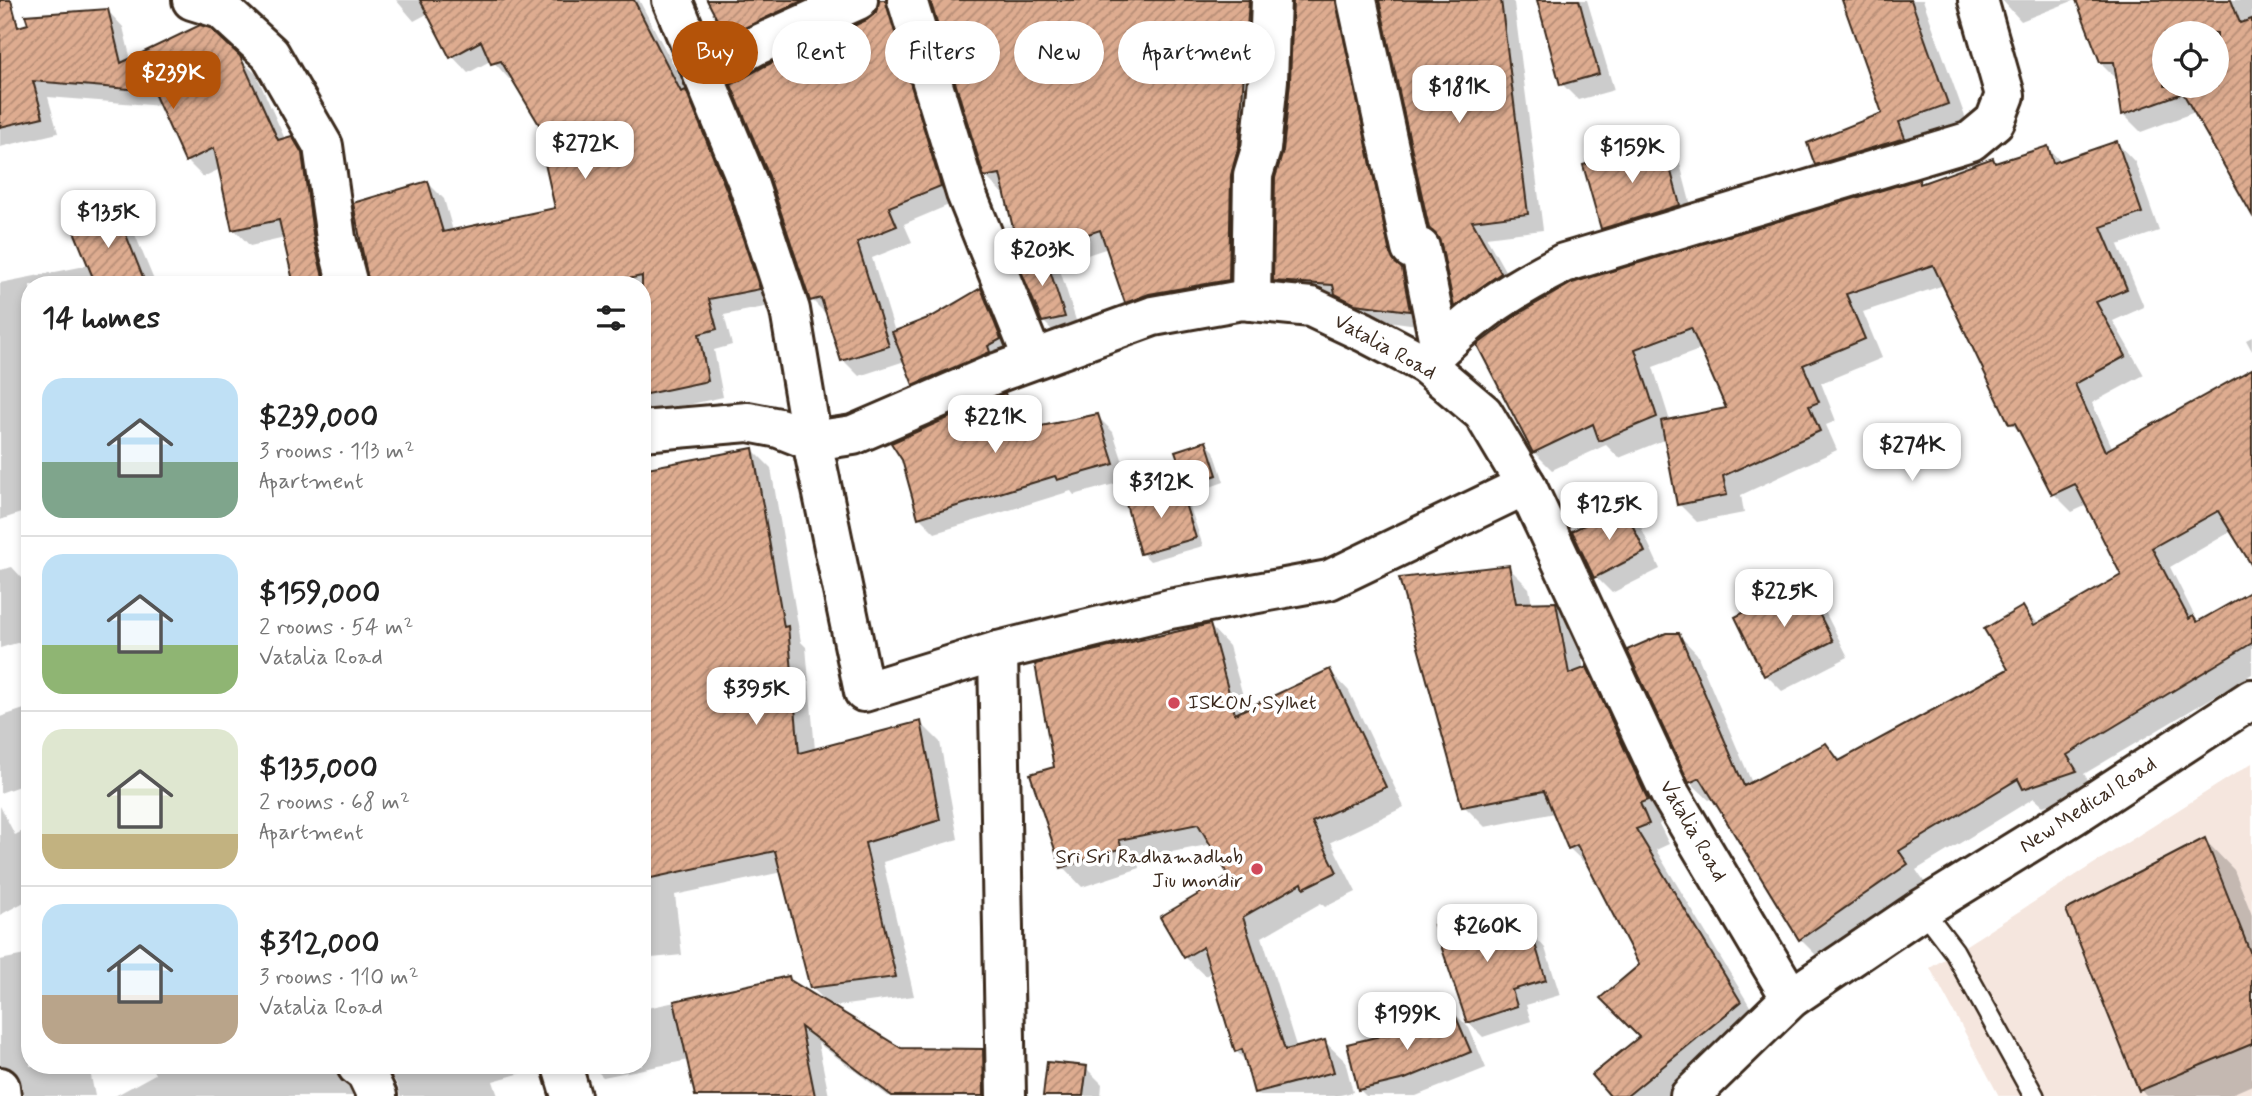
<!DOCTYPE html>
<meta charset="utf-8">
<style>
body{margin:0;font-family:Mynerve,sans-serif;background:#f2f2f2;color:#222;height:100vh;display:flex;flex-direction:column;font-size:26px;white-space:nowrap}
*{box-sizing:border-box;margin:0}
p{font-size:23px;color:#767676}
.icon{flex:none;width:38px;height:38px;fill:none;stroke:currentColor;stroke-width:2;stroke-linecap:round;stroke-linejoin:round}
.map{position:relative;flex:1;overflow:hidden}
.side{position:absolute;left:21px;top:276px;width:630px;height:798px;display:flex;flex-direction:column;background:#fff;border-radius:28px;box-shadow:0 4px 10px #0003}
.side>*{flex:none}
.guide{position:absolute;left:672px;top:21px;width:665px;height:63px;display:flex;gap:14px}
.buttons{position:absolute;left:2152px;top:21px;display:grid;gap:14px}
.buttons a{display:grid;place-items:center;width:77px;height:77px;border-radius:50%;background:#fff;box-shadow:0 4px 10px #0003;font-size:35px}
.price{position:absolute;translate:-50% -60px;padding:0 16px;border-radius:14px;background:#fff;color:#222;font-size:23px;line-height:46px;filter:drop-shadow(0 2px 4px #0008)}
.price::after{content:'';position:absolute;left:50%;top:42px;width:21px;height:16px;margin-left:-10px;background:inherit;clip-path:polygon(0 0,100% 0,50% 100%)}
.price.selected{background:#b45309;color:#fff}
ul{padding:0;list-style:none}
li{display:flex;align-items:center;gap:21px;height:175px;padding:0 21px}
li+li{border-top:2px solid #e0e0e0}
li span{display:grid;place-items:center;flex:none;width:196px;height:140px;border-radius:21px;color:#555}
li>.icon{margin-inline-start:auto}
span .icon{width:84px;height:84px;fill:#fffc;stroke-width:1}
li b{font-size:30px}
h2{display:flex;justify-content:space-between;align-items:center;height:84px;padding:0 21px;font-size:30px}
.tag{padding:0 24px;border-radius:32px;background:#fff;box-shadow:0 4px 10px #0003;font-size:24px;line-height:63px}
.tag.selected{background:#b45309;color:#fff}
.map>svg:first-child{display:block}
</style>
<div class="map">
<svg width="2252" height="1096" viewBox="0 0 2252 1096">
<defs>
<pattern id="building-hatch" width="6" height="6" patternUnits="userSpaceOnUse" patternTransform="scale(1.75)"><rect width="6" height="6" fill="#deac90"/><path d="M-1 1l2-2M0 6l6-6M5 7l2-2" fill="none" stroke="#b58c75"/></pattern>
</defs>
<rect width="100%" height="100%" fill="#fff"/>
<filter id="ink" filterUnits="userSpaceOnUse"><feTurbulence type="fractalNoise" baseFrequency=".0143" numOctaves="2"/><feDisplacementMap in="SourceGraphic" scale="14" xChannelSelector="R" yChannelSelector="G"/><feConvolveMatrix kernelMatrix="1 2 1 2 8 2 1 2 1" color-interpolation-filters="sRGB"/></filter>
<g filter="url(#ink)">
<!-- built -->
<polygon fill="#f5e6de" points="2252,763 2252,1096 1999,1096 1930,968"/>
<!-- shadow -->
<g fill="#0003" fill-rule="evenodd">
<polygon points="396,0 639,0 690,97 702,108 775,305 724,315 732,345 714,350 723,397 642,415 642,285 371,285 428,183 444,199 453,231 557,209 561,157 513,78 509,79 492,60 468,73 452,56 429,13 414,21"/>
<polygon points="709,0 856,0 744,52 728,36"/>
<polygon points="881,0 909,0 956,202 904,224 912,242 872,258 895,332 933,318 981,290 997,306 1016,355 930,401 914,384 905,361 859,376 843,360 828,316 812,300 868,21 877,14"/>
<polygon points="932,0 1273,0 1245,296 1142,318 1126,302 1108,248 1055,266 1060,270 1080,333 1060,338 1043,321 1028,263 1021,256 1006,192 1002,193 986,177"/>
<polygon points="1294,0 1358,0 1351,22 1405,271 1417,286 1425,326 1373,319 1353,310 1343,300 1291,297 1275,280"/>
<polygon points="1381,0 1511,0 1514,3 1543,230 1486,237 1516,290 1471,321 1456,306 1443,243"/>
<polygon points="1538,0 1587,0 1614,90 1578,100 1562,84"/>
<polygon points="1844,0 1923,0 1968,125 1838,185 1817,164 1885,114"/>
<polygon points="2002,0 2075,0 2021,21"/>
<path d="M2078,0H2252V211L2195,112L2141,132L2124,115L2119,82L2103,66ZM2165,33H2217V86H2165Z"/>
<polygon points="107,10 123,27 131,60 238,57 256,74 285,139 291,138 308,154 337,285 296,285 285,238 250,246 234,229 220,169 203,177 187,161 162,106 48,97 58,133 0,147 0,34"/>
<path d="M2117,143L2135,162L2159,231L2118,245L2144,307L2113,321L2144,375L2092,403L2113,449L2252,371V563L2232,531L2170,567L2198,623L2252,593V674L2084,774L2094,789L2043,806L2034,798L1916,870L1925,883L1818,957L1800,939L1714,798L1709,800L1690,782L1679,635L1697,654L1752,783L1826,745L1842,761L2011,670L2022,608L2039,624L2123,576L2087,505L2072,512L2054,494L2024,437L2011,423L1944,285L1863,312L1882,358L1821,383L1836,421L1826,425L1837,450L1741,495L1744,513L1697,522L1679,504L1666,439L1619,458L1606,445L1552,470L1534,452L1479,346L1918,181L1922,185L1993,160L1998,164L2048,148L2061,162ZM1702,349L1729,409L1670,421L1653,367Z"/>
<polygon points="1663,144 1679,160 1695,221 1618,244 1602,228"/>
<polygon points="115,209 131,225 156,285 30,285 30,510 0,520 0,283 90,265"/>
<polygon points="2252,337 2252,351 2246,340"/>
<polygon points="1005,395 1020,411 1027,431 1097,416 1113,432 1129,480 1074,495 1071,491 935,533 919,517"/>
<polygon points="1206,443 1214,451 1224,482 1196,492 1188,484"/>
<polygon points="752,449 771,468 801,642 806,647 815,750 921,723 940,742 958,839 883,862 914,996 830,1007 901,1050 983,1051 1002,1070 1003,1096 888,1096 818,1043 829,1096 696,1096 689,1060 603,1077 592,1066 642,1066 642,987 647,1008 789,978 828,1003 812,988 782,872 675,895 682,955 642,959 642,471"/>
<polygon points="1179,487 1186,495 1203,546 1150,561 1142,553"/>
<polygon points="1623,507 1639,523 1660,569 1612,593 1596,577"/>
<polygon points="12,567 23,579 30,576 30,639 0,648 0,570"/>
<polygon points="1508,567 1529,588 1532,605 1555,604 1576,625 1584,670 1607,689 1668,820 1659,824 1669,844 1656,850 1760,1023 1672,1096 1612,1096 1642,1038 1642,966 1590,868 1569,848 1555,813 1485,827 1464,806"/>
<polygon points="1803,584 1819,600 1848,657 1782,691 1766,675"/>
<polygon points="1210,626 1229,646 1247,710 1330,671 1349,691 1404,807 1331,842 1356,892 1325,907 1321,903 1262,937 1297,1049 1325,1042 1345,1061 1353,1092 1336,1096 1259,1096 1255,1092 1247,1062 1236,1051 1212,972 1205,976 1185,957 1231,877 1212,844 1137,859 1140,868 1082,887 1063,867 1056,768"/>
<polygon points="30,707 30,782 0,793 0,717"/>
<polygon points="0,806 15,835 30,827 30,899 0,915"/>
<polygon points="2205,840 2234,870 2252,915 2252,1085 2227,1096 2146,1096 2141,1090"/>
<polygon points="1485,910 1499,925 1505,942 1531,933 1545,948 1560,995 1526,1005 1531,1021 1483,1037 1468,1022"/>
<polygon points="30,954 30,1066 89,1066 95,1096 24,1096 22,1084 18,1083 0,1095 0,960"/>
<polygon points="1453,1012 1469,1028 1486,1068 1416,1096 1366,1096 1360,1090 1410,1031"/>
<polygon points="151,1066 366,1066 356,1096 115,1096 155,1074"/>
<polygon points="386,1066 547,1066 493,1081 498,1096 400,1096 398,1086"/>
<polygon points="1086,1068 1102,1084 1101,1096 1045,1096"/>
</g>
<!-- building -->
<g fill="url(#building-hatch)" stroke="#3b2a1e" stroke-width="2" fill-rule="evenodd">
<polygon points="0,0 11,0 18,27 28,24 25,15 108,9 121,63 200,25 210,28 240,56 278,140 292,136 302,153 314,241 325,285 294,285 279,220 232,230 214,148 185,162 153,91 33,81 43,117 0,127"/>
<polygon points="420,0 634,0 681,92 686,90 727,191 760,289 709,299 717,329 699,334 708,381 642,395 642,276 599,285 369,285 353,203 428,181 443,232 555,208 544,159 558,156 501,61 491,64 481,41 450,58"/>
<polygon points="707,0 804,0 726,37"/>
<polygon points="879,0 886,0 941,186 889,207 897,226 857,242 889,346 841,361 821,298 810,301 769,176 731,85 765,66 867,20 876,12"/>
<polygon points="930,0 1249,0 1239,145 1231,175 1229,280 1149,294 1125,303 1100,230 1020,257 1000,174 984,177"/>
<polygon points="1293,0 1336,0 1390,254 1402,269 1410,311 1355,304 1335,294 1333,285 1273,281 1275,178 1283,151 1290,82"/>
<polygon points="1379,0 1501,0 1528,214 1472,221 1501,273 1454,307 1441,244 1429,228"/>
<polygon points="1537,0 1579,0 1599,74 1560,85"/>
<polygon points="1842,0 1911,0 1948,104 1899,122 1905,138 1815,165 1807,143 1882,113"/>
<path d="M2076,0H2231L2240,23L2252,19V215L2183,93L2122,115L2114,62H2100ZM2165,33H2217V86H2165Z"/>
<polygon points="2117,141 2142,213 2101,227 2127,289 2096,302 2126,356 2075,384 2105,451 2252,369 2252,566 2218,511 2152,548 2189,619 2193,616 2197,622 2252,591 2252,643 2067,755 2077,771 2023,789 2018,779 1899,851 1908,864 1799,940 1700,778 1689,783 1627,650 1666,633 1679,633 1744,786 1826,743 1839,761 2008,669 1984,629 2023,606 2034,625 2121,575 2075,484 2052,495 2015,423 2009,424 1933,265 1846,294 1865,339 1803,365 1819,402 1809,406 1820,431 1723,476 1727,495 1677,505 1661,421 1726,408 1691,328 1635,349 1657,417 1599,441 1593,424 1533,453 1477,345 1518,314 1572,283 1919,179 1920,184 1993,158 1995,163 2048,146 2053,163"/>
<polygon points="1663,142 1680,205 1601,229 1583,165"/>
<polygon points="115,207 146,285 96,285 71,224"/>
<polygon points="1044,252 1065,317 1042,322 1019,266"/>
<polygon points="981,288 1001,339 988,346 990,352 913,385 892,332 933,316"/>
<polygon points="1005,393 1018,431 1098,414 1114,464 1057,480 1055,476 918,518 902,460 891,443"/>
<polygon points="1206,441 1217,475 1187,485 1175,451"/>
<polygon points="753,448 784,627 788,626 799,753 921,721 940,820 865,843 896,977 810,988 775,851 642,880 642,469"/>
<polygon points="1179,485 1196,538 1140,554 1126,504"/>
<polygon points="1623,505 1645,552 1594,578 1572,531"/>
<polygon points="1509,565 1516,603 1556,602 1569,674 1587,667 1648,800 1640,803 1649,824 1636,829 1741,1002 1627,1096 1610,1096 1592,1075 1639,1037 1600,998 1639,965 1577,845 1568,849 1544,791 1462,807 1399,578"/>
<polygon points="1803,582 1833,641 1764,676 1735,617"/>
<polygon points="1210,624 1235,714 1330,669 1386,787 1312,822 1337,872 1304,888 1302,883 1243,917 1285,1050 1325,1040 1334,1072 1254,1093 1242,1049 1235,1052 1203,947 1184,958 1160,917 1229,876 1198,824 1119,840 1122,848 1061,868 1030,774 1054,767 1035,664"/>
<polygon points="2205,838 2252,957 2252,1044 2139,1091 2066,910"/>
<polygon points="1485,908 1497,943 1531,931 1546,980 1512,990 1517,1006 1467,1023 1434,925"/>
<polygon points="789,976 790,980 901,1048 983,1049 984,1096 892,1096 801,1027 815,1096 695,1096 674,1001"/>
<polygon points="1453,1010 1471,1052 1405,1079 1358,1090 1347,1044 1409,1029"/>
<polygon points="1047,1062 1087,1066 1083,1096 1043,1096"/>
</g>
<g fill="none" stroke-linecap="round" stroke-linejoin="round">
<defs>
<polyline id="lane" points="1922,909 1954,951 2034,1096"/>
<g id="street">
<polyline points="192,0 221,9 270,54 323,146 336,238 348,285"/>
<polyline points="672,0 748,183 790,310 812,441 864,692 998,651 1170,609 1329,580 1526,485"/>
<polyline points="907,0 966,193 1033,359"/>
<polyline points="1357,0 1411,249 1420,248 1440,348"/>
<polyline points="703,75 755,46 858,0"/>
<polyline points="1251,301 1253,175 1261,149 1268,80 1271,0"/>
<path d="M1425,364C1472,315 1504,294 1564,263L1971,141L1995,121L2005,95L1978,0"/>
<polyline points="642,431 748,422 779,428 812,441 853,435 999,372 1153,316 1242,300 1311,307 1364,332 1425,364 1483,413 1526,485 1670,794 1791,998"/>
<polyline points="998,651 1006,1096"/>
<polyline points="357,1066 366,1073 377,1096"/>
<polyline points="562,1066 571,1096"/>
<polyline points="0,1087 1,1096"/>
</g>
<polyline id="secondary" points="1690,1096 1791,998 1922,909 2074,815 2252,699"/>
</defs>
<!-- lane casing -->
<use href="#lane" stroke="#3b2a1e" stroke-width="24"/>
<!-- street casing -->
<use href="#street" stroke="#3b2a1e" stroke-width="44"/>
<!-- secondary casing -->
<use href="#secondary" stroke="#3b2a1e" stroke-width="44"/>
<!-- lane -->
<use href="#lane" stroke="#fff" stroke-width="19"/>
<!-- street -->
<use href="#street" stroke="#fff" stroke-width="38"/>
<!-- secondary -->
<use href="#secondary" stroke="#fff" stroke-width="38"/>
</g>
</g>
<!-- markers -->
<g fill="#d1495b" stroke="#fff" stroke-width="2.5">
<circle cx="1174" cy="703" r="7"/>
<circle cx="1257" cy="869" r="7"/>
</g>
<g text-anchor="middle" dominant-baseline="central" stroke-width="7" stroke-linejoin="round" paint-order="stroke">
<!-- street labels -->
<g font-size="21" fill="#3b2a1e" stroke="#fff">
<text transform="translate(1385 347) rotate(29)">Vatalia Road</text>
<text transform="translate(2088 805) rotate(-33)">New Medical Road</text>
<text transform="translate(1693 831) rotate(60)">Vatalia Road</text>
</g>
<!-- poi labels -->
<g font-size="21" fill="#3b2a1e" stroke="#fff" text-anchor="start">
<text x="1188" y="703">ISKON, Sylhet</text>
<text x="1243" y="857" text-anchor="end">Sri Sri Radhamadhob<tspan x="1243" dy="24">Jiu mondir</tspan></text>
</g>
</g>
</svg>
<div class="buttons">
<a><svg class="icon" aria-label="locate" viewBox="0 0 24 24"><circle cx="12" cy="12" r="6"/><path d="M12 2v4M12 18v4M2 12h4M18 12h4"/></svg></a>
</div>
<b class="price selected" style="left:173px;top:111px">$239K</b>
<b class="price" style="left:1459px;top:125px">$181K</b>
<b class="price" style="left:585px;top:181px">$272K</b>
<b class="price" style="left:1632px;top:185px">$159K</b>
<b class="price" style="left:108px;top:250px">$135K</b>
<b class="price" style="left:1042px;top:288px">$203K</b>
<b class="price" style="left:995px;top:455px">$221K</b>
<b class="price" style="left:1912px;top:483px">$274K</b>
<b class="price" style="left:1161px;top:520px">$312K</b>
<b class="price" style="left:1609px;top:542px">$125K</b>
<b class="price" style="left:1784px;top:629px">$225K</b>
<b class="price" style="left:756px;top:727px">$395K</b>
<b class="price" style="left:1487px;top:964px">$260K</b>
<b class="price" style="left:1407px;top:1052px">$199K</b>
<div class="guide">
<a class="tag selected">Buy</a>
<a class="tag">Rent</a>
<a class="tag">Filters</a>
<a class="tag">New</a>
<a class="tag">Apartment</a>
</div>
<section class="side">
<h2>14 homes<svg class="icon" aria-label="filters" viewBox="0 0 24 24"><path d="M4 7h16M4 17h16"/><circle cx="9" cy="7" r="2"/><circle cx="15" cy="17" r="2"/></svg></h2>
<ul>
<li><span style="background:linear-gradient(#bfe0f5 60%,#7fa58c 0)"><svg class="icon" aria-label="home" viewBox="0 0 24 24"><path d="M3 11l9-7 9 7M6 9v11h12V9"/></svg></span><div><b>$239,000</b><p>3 rooms · 113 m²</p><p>Apartment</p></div></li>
<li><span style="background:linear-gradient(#bfe0f5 65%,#8fb573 0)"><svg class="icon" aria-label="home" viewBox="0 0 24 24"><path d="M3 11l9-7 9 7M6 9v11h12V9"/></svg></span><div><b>$159,000</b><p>2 rooms · 54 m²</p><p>Vatalia Road</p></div></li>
<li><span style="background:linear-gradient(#dfe7d0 75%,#c2b280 0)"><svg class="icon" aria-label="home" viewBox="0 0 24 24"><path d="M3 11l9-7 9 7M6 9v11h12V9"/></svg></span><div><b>$135,000</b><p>2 rooms · 68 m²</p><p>Apartment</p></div></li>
<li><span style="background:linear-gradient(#bfe0f5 65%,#b9a48a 0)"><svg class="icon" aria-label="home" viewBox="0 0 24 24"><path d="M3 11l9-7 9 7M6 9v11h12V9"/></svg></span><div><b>$312,000</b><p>3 rooms · 110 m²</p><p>Vatalia Road</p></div></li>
</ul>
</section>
</div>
